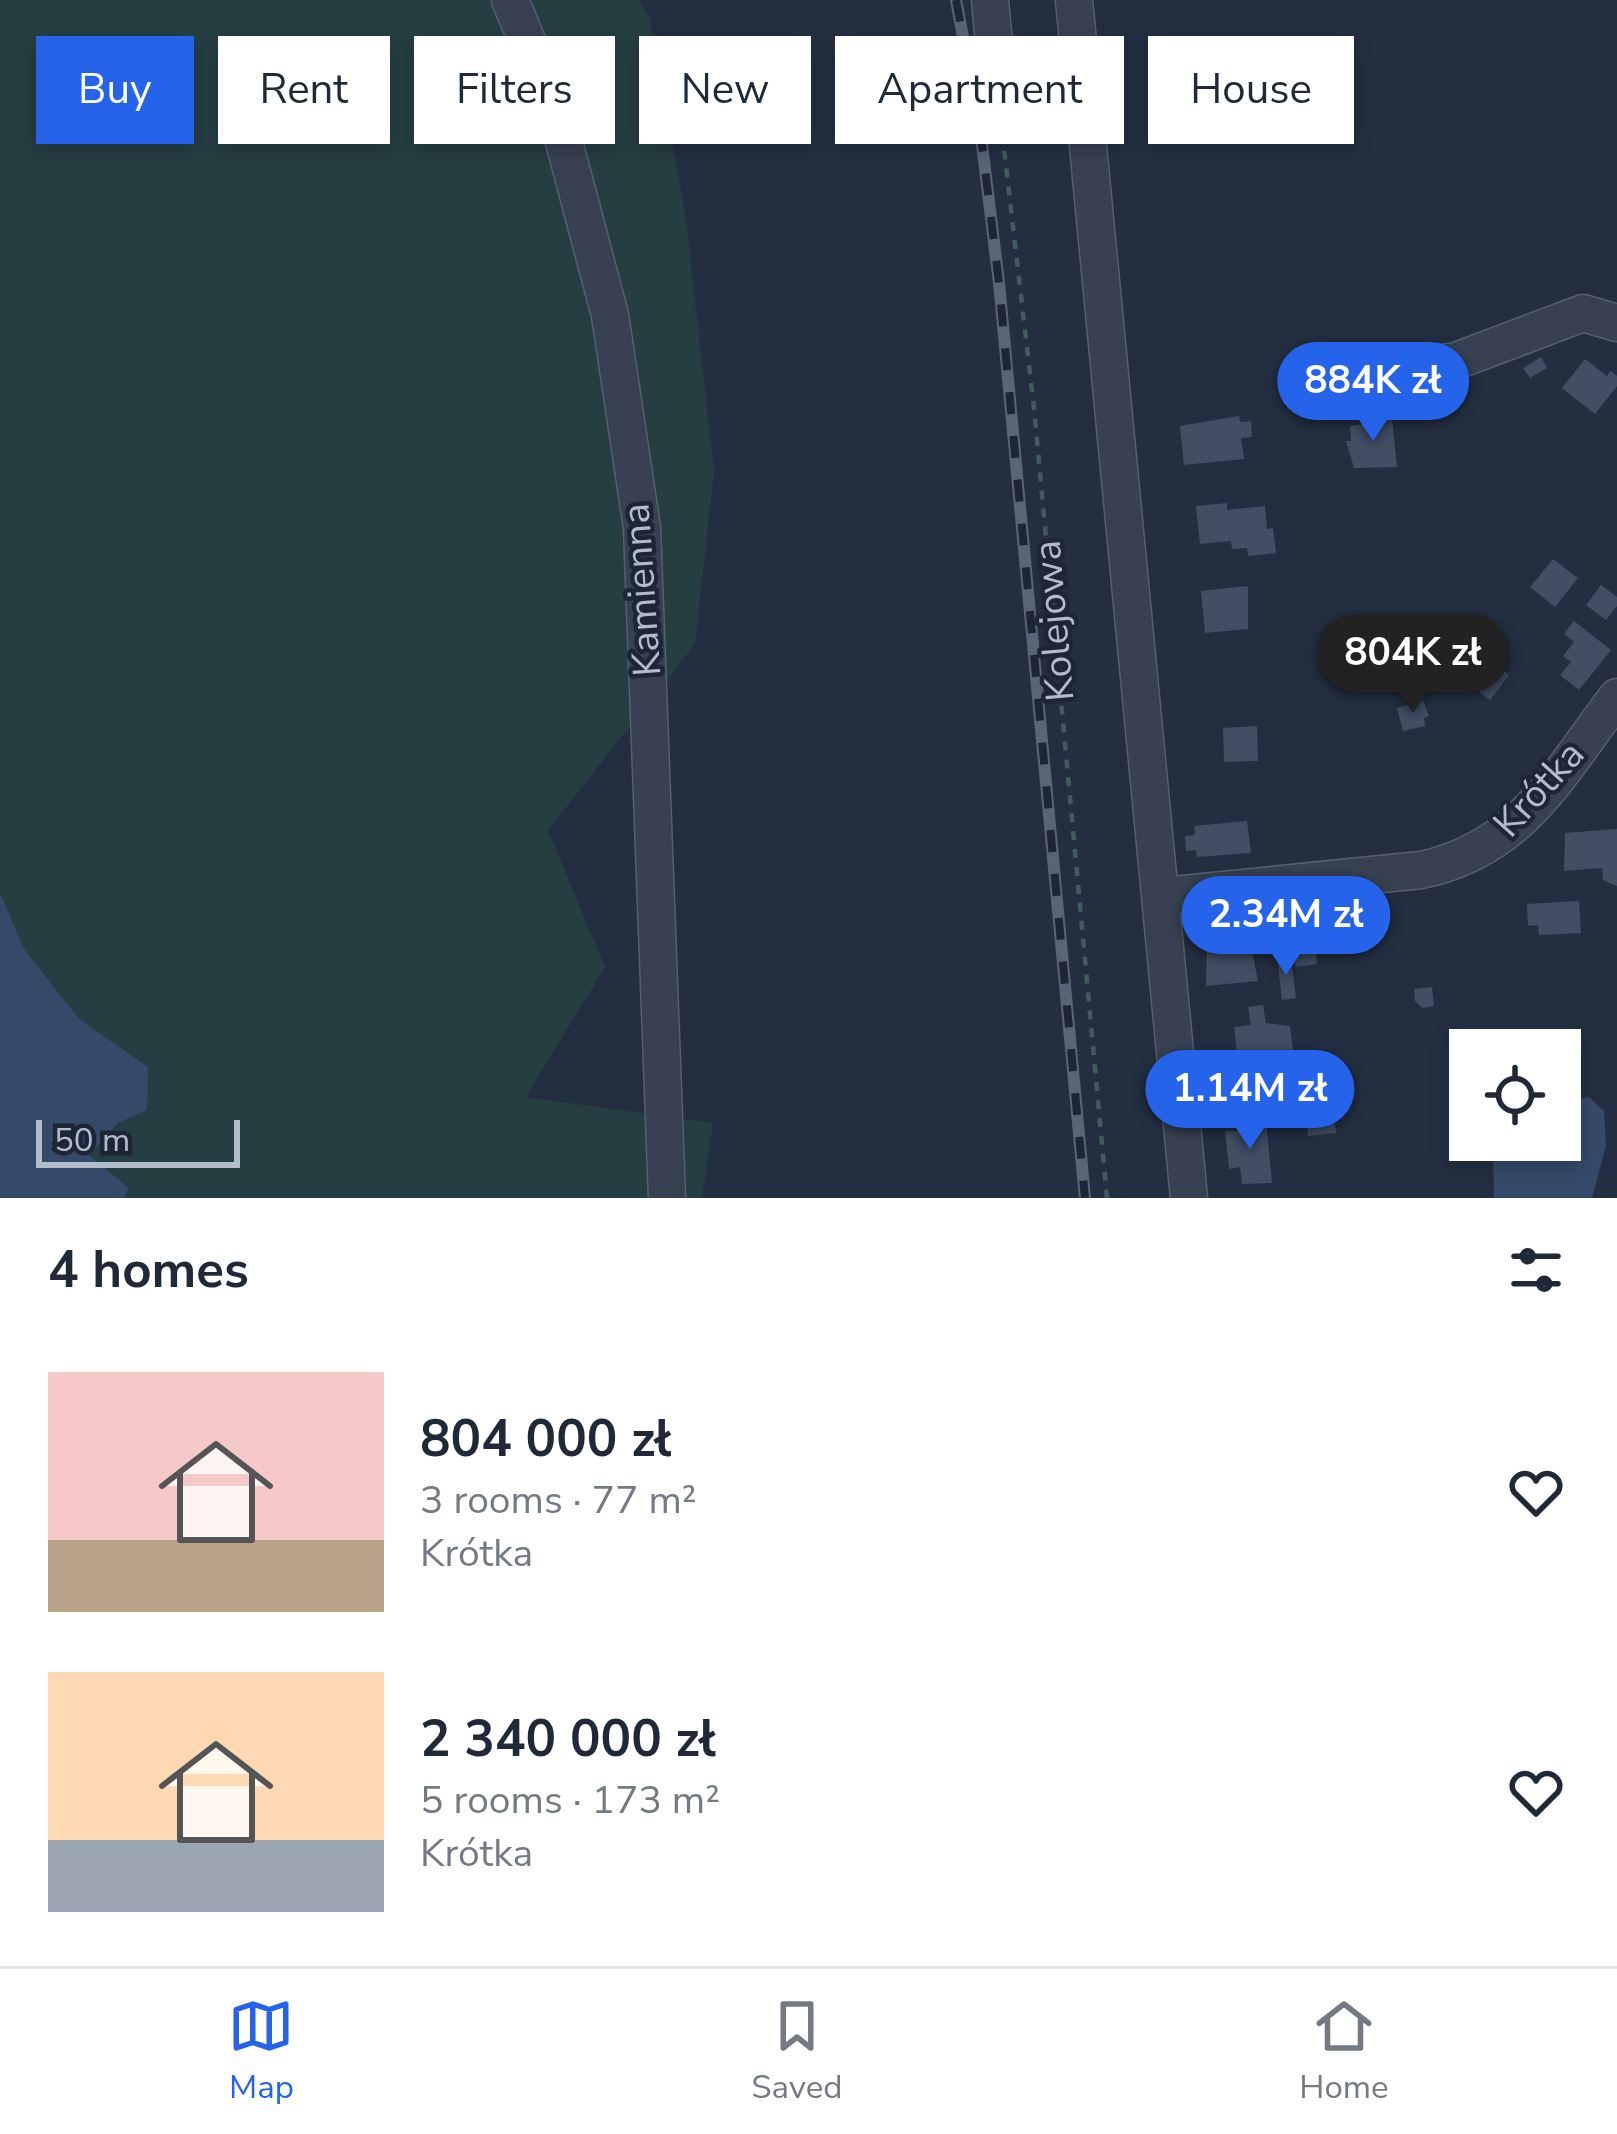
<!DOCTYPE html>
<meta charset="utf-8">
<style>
body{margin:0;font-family:"Nunito Sans",sans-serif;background:#f2f2f3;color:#1f2937;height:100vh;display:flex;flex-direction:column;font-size:45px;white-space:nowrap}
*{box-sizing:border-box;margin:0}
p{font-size:39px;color:#747a83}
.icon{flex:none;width:66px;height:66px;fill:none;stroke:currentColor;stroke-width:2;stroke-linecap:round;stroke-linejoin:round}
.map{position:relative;height:1198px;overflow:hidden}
.side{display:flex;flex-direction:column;background:#fff;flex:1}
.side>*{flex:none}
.guide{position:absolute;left:36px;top:36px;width:1545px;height:108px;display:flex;gap:24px}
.buttons{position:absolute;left:1449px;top:1029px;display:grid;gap:24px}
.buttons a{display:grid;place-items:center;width:132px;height:132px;border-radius:0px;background:#fff;box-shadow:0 6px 18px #0003;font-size:60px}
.scale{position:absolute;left:36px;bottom:30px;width:204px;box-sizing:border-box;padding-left:12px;border:6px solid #b3bccb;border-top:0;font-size:33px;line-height:42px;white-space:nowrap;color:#b3bccb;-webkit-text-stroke:9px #1c2636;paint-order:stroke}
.price{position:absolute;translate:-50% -102px;padding:0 27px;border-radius:42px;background:#2563eb;color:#fff;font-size:39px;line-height:78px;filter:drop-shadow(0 3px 6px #0008)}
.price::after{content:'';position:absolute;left:50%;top:72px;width:36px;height:27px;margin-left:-18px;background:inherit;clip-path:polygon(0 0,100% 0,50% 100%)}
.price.current{background:#222;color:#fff}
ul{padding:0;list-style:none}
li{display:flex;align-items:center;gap:36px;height:300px;padding:0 48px}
li span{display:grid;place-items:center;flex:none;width:336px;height:240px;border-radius:0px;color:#555}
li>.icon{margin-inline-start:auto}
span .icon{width:144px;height:144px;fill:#fffc;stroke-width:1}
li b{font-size:51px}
h2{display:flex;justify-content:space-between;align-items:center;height:144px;padding:0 48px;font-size:51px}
.pill{padding:0 42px;border-radius:0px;background:#fff;box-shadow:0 6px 18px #0003;font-size:42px;line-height:108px}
.pill.current{background:#2563eb;color:#fff}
.menu{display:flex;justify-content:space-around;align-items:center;height:168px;border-top:3px solid #e0e1e3;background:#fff;font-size:33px;color:#747a83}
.menu a{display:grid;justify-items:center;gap:6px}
.menu .current{color:#2563eb}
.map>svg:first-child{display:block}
</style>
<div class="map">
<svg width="1617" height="1198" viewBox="0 0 1617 1198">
<rect width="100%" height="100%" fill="#232f41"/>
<!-- green -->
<polygon fill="#253e42" points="0,0 638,0 649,16 686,218 714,471 695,644 548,830 605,967 526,1097 713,1123 702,1198 0,1198"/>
<!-- water -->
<g fill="#354969">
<polygon points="0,893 24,949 79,1019 148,1067 147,1110 118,1123 89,1155 129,1188 124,1198 0,1198"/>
<polygon points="1589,1097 1604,1111 1606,1146 1592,1198 1494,1198 1493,1140 1560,1140 1560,1102"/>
</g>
<!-- building -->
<g fill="#414e64">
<polygon points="1541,357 1547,368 1530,378 1523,368"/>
<polygon points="1585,359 1607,376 1610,371 1617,376 1617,386 1595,414 1562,388"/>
<polygon points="1239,416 1240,422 1251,421 1252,437 1241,438 1244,459 1184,465 1180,426"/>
<polygon points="1378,417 1392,418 1397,467 1354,468 1346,441 1351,441 1350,426 1363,424 1363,418"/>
<polygon points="1227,503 1227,510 1265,506 1267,529 1273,528 1276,553 1248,556 1247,548 1232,549 1231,541 1200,544 1196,506"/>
<polygon points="1553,559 1578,578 1555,607 1530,587"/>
<polygon points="1601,585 1617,597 1617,606 1606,620 1586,605"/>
<polygon points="1248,586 1248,629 1205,633 1201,591"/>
<polygon points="1574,621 1611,650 1579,690 1560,675 1571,662 1563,656 1574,642 1564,634"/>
<polygon points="1422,625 1447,645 1412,689 1387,670"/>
<polygon points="1467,641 1509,675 1490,700 1454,672 1464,658 1458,653"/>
<polygon points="1423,701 1429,716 1424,718 1425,726 1403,731 1397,708"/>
<polygon points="1257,726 1258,761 1224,762 1223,728"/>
<polygon points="1247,821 1251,853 1197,857 1196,850 1186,851 1185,836 1195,835 1194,826"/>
<polygon points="1617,829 1617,886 1603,880 1602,868 1564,871 1565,833"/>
<polygon points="1579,901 1581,933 1539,935 1538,925 1528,926 1527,904"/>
<polygon points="1314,932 1317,964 1295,967 1291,935"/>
<polygon points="1249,935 1258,981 1206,986 1207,940"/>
<polygon points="1291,956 1296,998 1282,1000 1277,958"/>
<polygon points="1432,987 1434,1006 1422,1008 1415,1001 1414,989"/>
<polygon points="1263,1005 1266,1023 1290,1026 1298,1090 1230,1098 1224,1054 1237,1052 1234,1027 1251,1025 1248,1007"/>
<polygon points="1333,1100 1336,1133 1308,1136 1305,1103"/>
<polygon points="1266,1120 1272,1183 1242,1184 1240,1167 1229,1169 1225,1131 1240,1131 1240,1123"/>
</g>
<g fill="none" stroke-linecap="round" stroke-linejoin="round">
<defs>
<g id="minor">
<polyline points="510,0 555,108 610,315 642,528 667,1198"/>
<polyline points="990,0 994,44 1014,70 1083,124"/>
<polyline points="1074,0 1189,1198"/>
<polyline points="1342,376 1456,361 1583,313 1617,323"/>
<path d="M1163,896L1421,870C1522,849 1558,774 1617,697"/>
</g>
</defs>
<!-- minor casing -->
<use href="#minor" stroke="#555f6e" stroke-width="39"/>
<!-- path -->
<polyline stroke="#435b5f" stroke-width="4.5" stroke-dasharray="9 9" stroke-linecap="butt" points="998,97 1034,408 1107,1198"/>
<!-- minor -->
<use href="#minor" stroke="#374151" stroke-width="36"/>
<defs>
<polyline id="rail" points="956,0 979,120 999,283 1085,1198"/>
</defs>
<!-- rail casing -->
<use href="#rail" stroke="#596478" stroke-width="12"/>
<!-- rail -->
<use href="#rail" stroke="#1c2636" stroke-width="8" stroke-dasharray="22" stroke-linecap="butt"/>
</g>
<g text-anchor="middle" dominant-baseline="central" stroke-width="9" stroke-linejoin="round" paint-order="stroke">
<!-- street labels -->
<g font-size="39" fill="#b3bccb" stroke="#1c2636">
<text transform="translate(642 590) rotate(-94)">Kamienna</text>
<text transform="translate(1054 621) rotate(-95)">Kolejowa</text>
<text transform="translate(1539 789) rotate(-48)">Krótka</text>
</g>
</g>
</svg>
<div class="buttons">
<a><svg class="icon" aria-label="locate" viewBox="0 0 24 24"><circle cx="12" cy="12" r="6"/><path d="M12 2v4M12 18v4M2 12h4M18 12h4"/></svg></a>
</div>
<div class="scale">50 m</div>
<b class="price" style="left:1373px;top:444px">884K zł</b>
<b class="price current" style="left:1413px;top:716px">804K zł</b>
<b class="price" style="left:1286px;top:978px">2.34M zł</b>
<b class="price" style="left:1250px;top:1152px">1.14M zł</b>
<div class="guide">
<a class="pill current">Buy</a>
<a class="pill">Rent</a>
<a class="pill">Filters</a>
<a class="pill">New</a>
<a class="pill">Apartment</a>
<a class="pill">House</a>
</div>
</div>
<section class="side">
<h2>4 homes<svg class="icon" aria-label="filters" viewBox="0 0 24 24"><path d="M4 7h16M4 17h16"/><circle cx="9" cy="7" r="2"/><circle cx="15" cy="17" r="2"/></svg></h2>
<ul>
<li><span style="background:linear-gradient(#f6c9c9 70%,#b9a48a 0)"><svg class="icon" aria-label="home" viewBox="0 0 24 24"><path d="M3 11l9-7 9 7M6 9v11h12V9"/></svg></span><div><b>804 000 zł</b><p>3 rooms · 77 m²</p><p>Krótka</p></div><svg class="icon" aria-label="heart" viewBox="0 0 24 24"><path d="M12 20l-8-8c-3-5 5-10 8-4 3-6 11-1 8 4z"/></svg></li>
<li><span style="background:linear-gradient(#ffd9b3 70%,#9aa5b1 0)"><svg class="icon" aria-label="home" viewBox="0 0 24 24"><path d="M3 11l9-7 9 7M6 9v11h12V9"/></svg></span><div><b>2 340 000 zł</b><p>5 rooms · 173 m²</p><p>Krótka</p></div><svg class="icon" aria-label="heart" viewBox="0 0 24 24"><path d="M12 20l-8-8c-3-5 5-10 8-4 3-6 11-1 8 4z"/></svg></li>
</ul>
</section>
<nav class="menu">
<a class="current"><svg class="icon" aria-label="map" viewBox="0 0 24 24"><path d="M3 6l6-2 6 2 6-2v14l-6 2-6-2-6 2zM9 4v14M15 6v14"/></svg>Map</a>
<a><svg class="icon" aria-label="saved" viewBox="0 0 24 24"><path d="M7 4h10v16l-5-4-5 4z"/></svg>Saved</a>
<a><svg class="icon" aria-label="home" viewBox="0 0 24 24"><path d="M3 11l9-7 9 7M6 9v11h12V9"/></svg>Home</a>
</nav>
